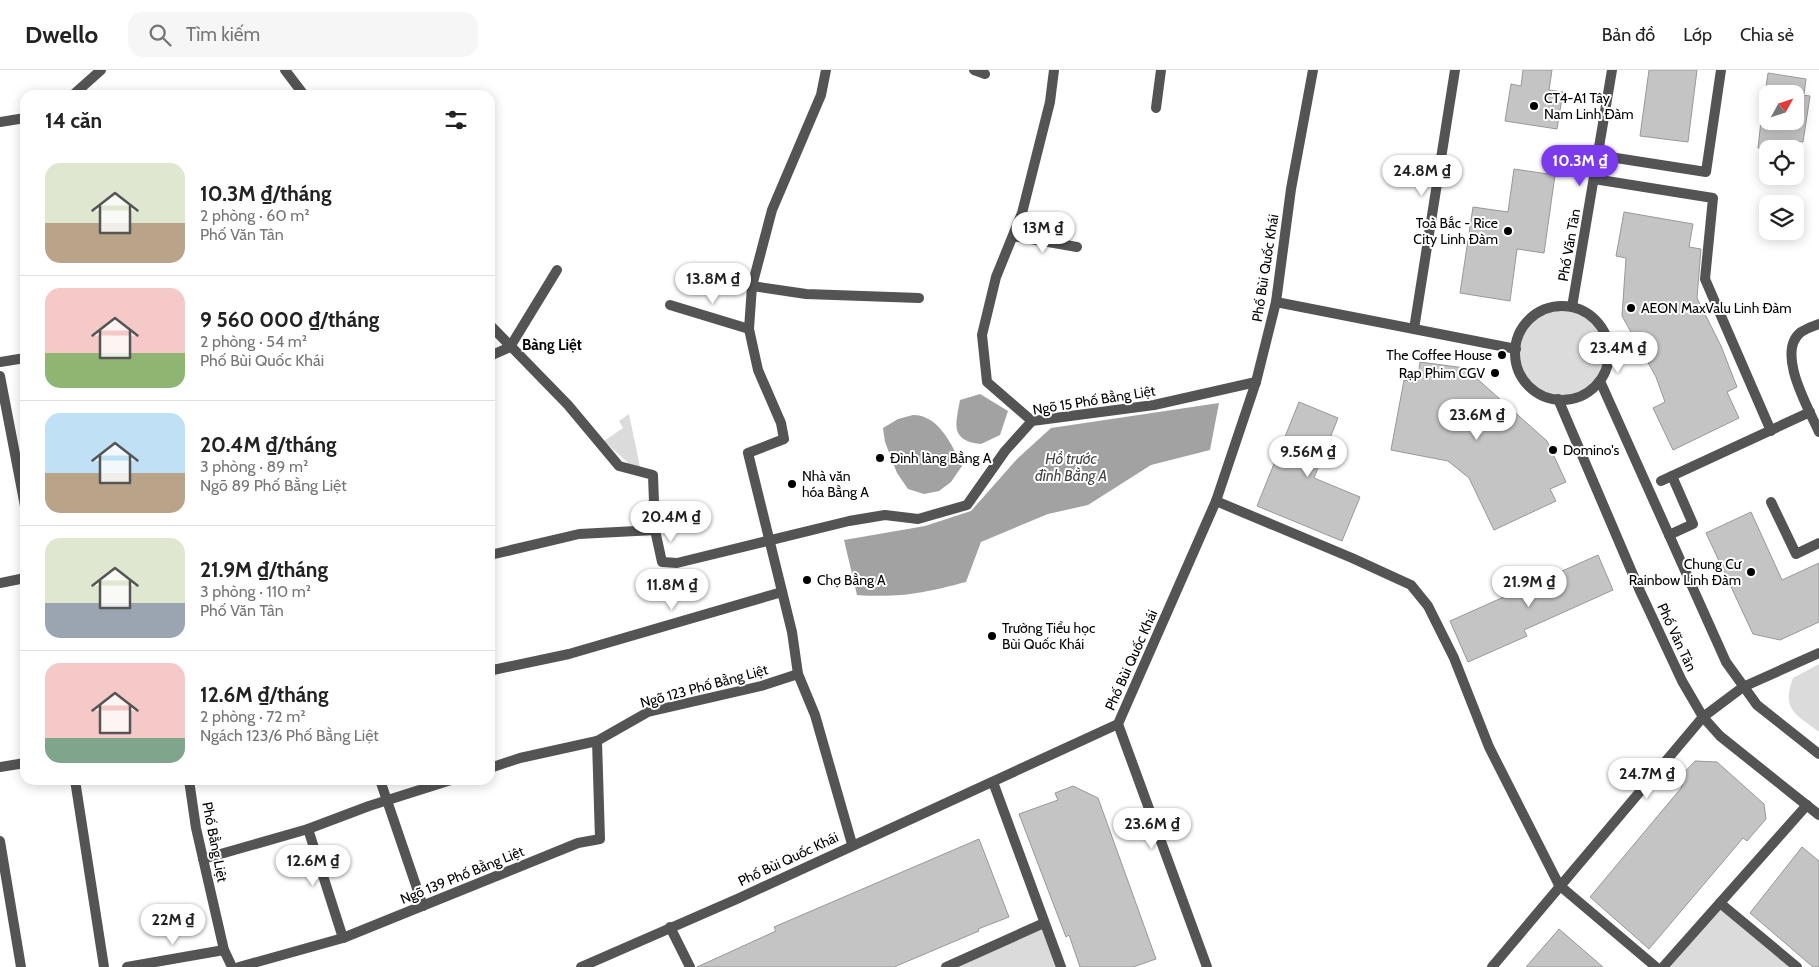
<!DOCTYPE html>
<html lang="vi">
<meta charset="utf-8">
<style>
body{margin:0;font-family:Cabin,sans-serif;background:#f6f6f6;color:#222;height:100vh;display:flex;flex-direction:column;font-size:19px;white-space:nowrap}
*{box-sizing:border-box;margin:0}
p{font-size:16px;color:#767676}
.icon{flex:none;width:28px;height:28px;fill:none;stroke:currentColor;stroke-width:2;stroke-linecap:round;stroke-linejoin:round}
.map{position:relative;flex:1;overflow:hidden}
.details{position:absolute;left:20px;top:20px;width:475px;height:695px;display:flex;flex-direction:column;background:#fff;border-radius:15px;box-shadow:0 2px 12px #0003}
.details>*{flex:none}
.needle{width:32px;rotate:50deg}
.fabs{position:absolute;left:1759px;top:15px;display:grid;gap:10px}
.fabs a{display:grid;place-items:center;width:45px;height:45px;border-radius:10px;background:#fff;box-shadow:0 2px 12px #0003;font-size:25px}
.price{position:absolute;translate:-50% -42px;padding:0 11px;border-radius:18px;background:#fff;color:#222;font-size:16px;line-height:32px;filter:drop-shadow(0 1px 2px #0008)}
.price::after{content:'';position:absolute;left:50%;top:30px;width:15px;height:11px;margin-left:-8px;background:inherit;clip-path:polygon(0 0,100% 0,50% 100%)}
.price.on{background:#7c3aed;color:#fff}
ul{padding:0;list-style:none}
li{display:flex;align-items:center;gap:15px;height:125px;padding:0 25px}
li+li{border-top:1px solid #e0e0e0}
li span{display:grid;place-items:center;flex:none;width:140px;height:100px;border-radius:15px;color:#555}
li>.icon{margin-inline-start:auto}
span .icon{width:60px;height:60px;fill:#fffc;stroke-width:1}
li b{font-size:21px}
h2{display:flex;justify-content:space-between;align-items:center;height:60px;padding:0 25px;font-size:21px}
header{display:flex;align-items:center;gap:30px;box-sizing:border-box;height:70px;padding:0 25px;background:#fff;border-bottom:1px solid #e0e0e0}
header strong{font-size:24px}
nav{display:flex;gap:28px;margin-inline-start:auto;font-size:18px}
.search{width:350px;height:45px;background:#f6f6f6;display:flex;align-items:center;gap:12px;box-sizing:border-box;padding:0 18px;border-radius:15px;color:#767676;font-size:19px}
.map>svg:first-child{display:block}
</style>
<header>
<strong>Dwello</strong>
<div class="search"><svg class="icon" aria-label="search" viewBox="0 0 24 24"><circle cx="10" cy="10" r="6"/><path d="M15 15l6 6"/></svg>Tìm kiếm</div>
<nav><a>Bản đồ</a><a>Lớp</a><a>Chia sẻ</a></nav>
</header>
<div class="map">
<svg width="1819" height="897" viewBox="0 0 1819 897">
<rect width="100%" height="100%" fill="#fff"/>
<!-- green -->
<g fill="#dbdbdb">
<circle cx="1562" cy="283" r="47"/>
<polygon points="629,344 640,397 636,400 604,371 623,358 619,351"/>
<path d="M1819,594V662C1796,644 1781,640 1793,608Z"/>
<polygon points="1720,833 1797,897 1663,897"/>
<polygon points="1044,853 1061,897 946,897"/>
</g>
<!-- water -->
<g fill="#a2a2a2">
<path d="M980,324L1008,341L1000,365L981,374C949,371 956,353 960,330Z"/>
<path d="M1219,333L1210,380L1151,395L1088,435L1048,444L981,472L966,512C924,523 901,528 857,525L844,470L925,456L971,441L1017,389L1051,358Z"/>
<path d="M913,345C939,345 952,375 962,396L951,412L939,421L924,424L908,419L897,403L885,372L883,358L898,349Z"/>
</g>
<!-- building -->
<g fill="#c4c4c4" stroke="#989898">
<polygon points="1523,0 1552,0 1549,20 1563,22 1557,59 1505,51 1511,14 1521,16"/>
<polygon points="1649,0 1697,0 1688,72 1640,66"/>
<polygon points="1768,3 1806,9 1804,24 1765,24"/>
<polygon points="1795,24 1810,26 1803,72 1796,71 1794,79 1758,78 1761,51 1795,51"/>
<polygon points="1514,99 1555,105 1544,183 1517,179 1510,231 1460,223 1473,137 1508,142"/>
<polygon points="1624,142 1693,154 1689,177 1701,179 1697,228 1721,276 1737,317 1727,322 1739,348 1673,380 1653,338 1665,332 1656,307 1622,246 1626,188 1616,186"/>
<polygon points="1420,292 1465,298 1547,371 1566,412 1550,419 1556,431 1494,460 1469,408 1448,391 1391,380 1404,310 1417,313"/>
<polygon points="1299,332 1338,348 1314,408 1360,427 1342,471 1257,436"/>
<polygon points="1751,442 1782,510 1819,493 1819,552 1780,570 1753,564 1706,463"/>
<polygon points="1598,485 1613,520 1524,560 1527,566 1468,592 1450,551"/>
<polygon points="1695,691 1717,692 1764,734 1766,749 1747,771 1743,768 1649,879 1590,827 1682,717 1676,711"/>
<polygon points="1073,716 1098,728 1156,889 1133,897 1080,897 1069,865 1066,867 1019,744 1058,730 1055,723"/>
<polygon points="979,769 1009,847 978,859 979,861 894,897 697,897 776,861 774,857"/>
<polygon points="1802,777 1819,791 1819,897 1813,897 1750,843"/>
<polygon points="1559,859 1603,897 1526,897"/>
</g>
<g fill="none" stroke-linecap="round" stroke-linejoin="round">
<!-- minor -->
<g stroke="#545454" stroke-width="10">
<polyline points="285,0 304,25"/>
<polyline points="826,0 821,25 772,140 752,216 749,259 758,300 781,353 784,369 748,383 792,562 798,604 815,645 852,774"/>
<polyline points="974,0 985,4"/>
<polyline points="73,25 101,0"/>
<polyline points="1156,38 1161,0"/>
<polyline points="0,52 25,48"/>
<polyline points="1597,85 1706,102 1721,0"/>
<polyline points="1594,109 1713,128 1705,209 1771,361"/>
<polyline points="1013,166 1077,177"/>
<polyline points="752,216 806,224 919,228"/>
<polyline points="1276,232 1516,279"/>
<polyline points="670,235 749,259"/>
<circle cx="1562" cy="283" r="47"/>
<polyline points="1572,237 1612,0"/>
<path d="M1819,254C1813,256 1806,259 1801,262C1775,282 1809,339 1819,362"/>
<polyline points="490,255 568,335 619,396 653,405 655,460 662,492 677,493 849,451 885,445 918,449 967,435 1005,381 1032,351 1154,335 1256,312"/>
<polyline points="1414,259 1455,0"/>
<polyline points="510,277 557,200"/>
<polyline points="490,286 510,277"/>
<polyline points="0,292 25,288"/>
<polyline points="0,306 25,436"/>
<polyline points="1600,311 1726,592 1757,635 1819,684"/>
<polyline points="1558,329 1640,521 1682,611 1703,647 1720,666 1819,745"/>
<polyline points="1032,351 987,312 982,265 996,207 1022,143 1050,32 1054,0"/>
<polyline points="1661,411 1810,342"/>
<polyline points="1216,431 1352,488 1411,515 1428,536 1454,588 1489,677 1559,815 1656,897"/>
<polyline points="1771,432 1796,484 1819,473"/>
<polyline points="1669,465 1693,454 1672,406"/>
<polyline points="490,485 579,464 655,460"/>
<polyline points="0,513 25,508"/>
<polyline points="493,600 569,584 782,522"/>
<polyline points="1118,654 1207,897"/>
<polyline points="0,697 25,693"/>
<polyline points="490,698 520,688 597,671 648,642 761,616 798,604"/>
<polyline points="75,710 104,897"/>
<polyline points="189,710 196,758 224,880 232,897"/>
<polyline points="380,710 423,836"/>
<polyline points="993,712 1061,897"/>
<polyline points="308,759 343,868"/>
<polyline points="0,771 21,897"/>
<polyline points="203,789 308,759 369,736 451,710"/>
<polyline points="1720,833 1797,897"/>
<polyline points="670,857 690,897"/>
<polyline points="127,897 224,880"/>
<polyline points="239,897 343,868 578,773 600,769 597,671"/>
<polyline points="581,897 737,829 1118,654 1216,431 1256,312 1276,232 1291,119 1313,0"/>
<polyline points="946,897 1044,853"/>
<polyline points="1492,897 1703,647 1743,617 1819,583"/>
<polyline points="1663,897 1807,735"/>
</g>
</g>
<!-- markers -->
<g fill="#000" stroke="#fff" stroke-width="2">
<circle cx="1534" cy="36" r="5"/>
<circle cx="1508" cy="161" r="5"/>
<circle cx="1631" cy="238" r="5"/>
<circle cx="1502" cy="285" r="5"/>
<circle cx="1495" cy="303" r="5"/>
<circle cx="1553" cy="380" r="5"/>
<circle cx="880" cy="388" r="5"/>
<circle cx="792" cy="414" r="5"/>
<circle cx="1751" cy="502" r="5"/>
<circle cx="807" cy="510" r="5"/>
<circle cx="992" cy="566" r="5"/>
</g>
<g text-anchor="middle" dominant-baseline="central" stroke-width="4" stroke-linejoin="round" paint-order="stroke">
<!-- poi labels -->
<g font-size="14" fill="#000" stroke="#fff" text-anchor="start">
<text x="1544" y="28">CT4-A1 Tây<tspan x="1544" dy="16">Nam Linh Đàm</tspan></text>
<text x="1498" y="153" text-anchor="end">Toà Bắc - Rice<tspan x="1498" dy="16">City Linh Đàm</tspan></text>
<text x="1641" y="238">AEON MaxValu Linh Đàm</text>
<text x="1492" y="285" text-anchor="end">The Coffee House</text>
<text x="1485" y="303" text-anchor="end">Rạp Phim CGV</text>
<text x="1563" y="380">Domino's</text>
<text x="890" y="388">Đình làng Bằng A</text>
<text x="802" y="406">Nhà văn<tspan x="802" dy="16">hóa Bằng A</tspan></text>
<text x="1741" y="494" text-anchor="end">Chung Cư<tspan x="1741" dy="16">Rainbow Linh Đàm</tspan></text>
<text x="817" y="510">Chợ Bằng A</text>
<text x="1002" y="558">Trường Tiểu học<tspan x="1002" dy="16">Bùi Quốc Khái</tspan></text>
</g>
<!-- street labels -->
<g font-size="14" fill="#000" stroke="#fff">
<text transform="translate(1569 175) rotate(-80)">Phố Văn Tân</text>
<text transform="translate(1265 198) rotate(-81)">Phố Bùi Quốc Khái</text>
<text transform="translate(1094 330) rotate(-9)">Ngõ 15 Phố Bằng Liệt</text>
<text transform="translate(1677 567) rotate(65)">Phố Văn Tân</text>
<text transform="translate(1131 590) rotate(-66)">Phố Bùi Quốc Khái</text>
<text transform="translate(704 616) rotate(-15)">Ngõ 123 Phố Bằng Liệt</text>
<text transform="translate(215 772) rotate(79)">Phố Bằng Liệt</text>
<text transform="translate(788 789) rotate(-25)">Phố Bùi Quốc Khái</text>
<text transform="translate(462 805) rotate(-22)">Ngõ 139 Phố Bằng Liệt</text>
</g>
<!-- neighbourhood labels -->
<g font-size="15" font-weight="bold" fill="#000" stroke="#fff">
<text x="552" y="275">Bàng Liệt</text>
</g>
<!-- water labels -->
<g font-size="15" font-style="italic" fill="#434343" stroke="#fff">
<text x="1071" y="389">Hồ trước<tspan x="1071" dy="17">đình Bằng A</tspan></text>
</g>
</g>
</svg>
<div class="fabs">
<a><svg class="needle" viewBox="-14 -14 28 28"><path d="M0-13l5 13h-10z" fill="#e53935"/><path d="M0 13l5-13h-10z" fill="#767676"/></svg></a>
<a><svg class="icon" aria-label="locate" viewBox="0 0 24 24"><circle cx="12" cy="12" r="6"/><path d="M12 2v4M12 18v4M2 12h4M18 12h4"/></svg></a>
<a><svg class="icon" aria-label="layers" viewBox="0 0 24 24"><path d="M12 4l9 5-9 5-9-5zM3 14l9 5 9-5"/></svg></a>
</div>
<b class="price on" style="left:1580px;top:117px">10.3M ₫</b>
<b class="price" style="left:1422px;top:127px">24.8M ₫</b>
<b class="price" style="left:1043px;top:184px">13M ₫</b>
<b class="price" style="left:713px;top:235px">13.8M ₫</b>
<b class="price" style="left:1618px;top:304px">23.4M ₫</b>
<b class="price" style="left:1477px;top:371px">23.6M ₫</b>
<b class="price" style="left:1308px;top:408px">9.56M ₫</b>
<b class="price" style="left:671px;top:473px">20.4M ₫</b>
<b class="price" style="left:1529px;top:538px">21.9M ₫</b>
<b class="price" style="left:672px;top:541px">11.8M ₫</b>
<b class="price" style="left:1647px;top:730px">24.7M ₫</b>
<b class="price" style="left:1152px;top:780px">23.6M ₫</b>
<b class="price" style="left:313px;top:817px">12.6M ₫</b>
<b class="price" style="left:173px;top:876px">22M ₫</b>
<section class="details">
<h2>14 căn<svg class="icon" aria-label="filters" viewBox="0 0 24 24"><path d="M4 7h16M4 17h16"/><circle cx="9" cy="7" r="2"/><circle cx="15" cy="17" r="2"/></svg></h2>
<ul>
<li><span style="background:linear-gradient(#dfe7d0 60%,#b9a48a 0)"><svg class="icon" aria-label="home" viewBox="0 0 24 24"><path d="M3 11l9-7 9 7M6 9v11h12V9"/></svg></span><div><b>10.3M ₫/tháng</b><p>2 phòng · 60 m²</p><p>Phố Văn Tân</p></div></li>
<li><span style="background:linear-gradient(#f6c9c9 65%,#8fb573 0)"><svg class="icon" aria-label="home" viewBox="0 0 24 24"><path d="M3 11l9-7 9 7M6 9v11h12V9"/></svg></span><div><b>9 560 000 ₫/tháng</b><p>2 phòng · 54 m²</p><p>Phố Bùi Quốc Khái</p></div></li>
<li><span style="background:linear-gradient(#bfe0f5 60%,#b9a48a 0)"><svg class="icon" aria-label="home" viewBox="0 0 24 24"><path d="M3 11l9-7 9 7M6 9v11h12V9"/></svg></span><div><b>20.4M ₫/tháng</b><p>3 phòng · 89 m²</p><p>Ngõ 89 Phố Bằng Liệt</p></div></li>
<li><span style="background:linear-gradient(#dfe7d0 65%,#9aa5b1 0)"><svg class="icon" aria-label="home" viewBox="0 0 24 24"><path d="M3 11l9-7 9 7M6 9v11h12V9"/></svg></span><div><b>21.9M ₫/tháng</b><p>3 phòng · 110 m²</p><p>Phố Văn Tân</p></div></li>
<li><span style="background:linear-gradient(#f6c9c9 75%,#7fa58c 0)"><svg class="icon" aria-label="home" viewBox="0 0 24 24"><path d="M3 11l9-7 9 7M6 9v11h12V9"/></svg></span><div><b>12.6M ₫/tháng</b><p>2 phòng · 72 m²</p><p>Ngách 123/6 Phố Bằng Liệt</p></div></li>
</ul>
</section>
</div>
